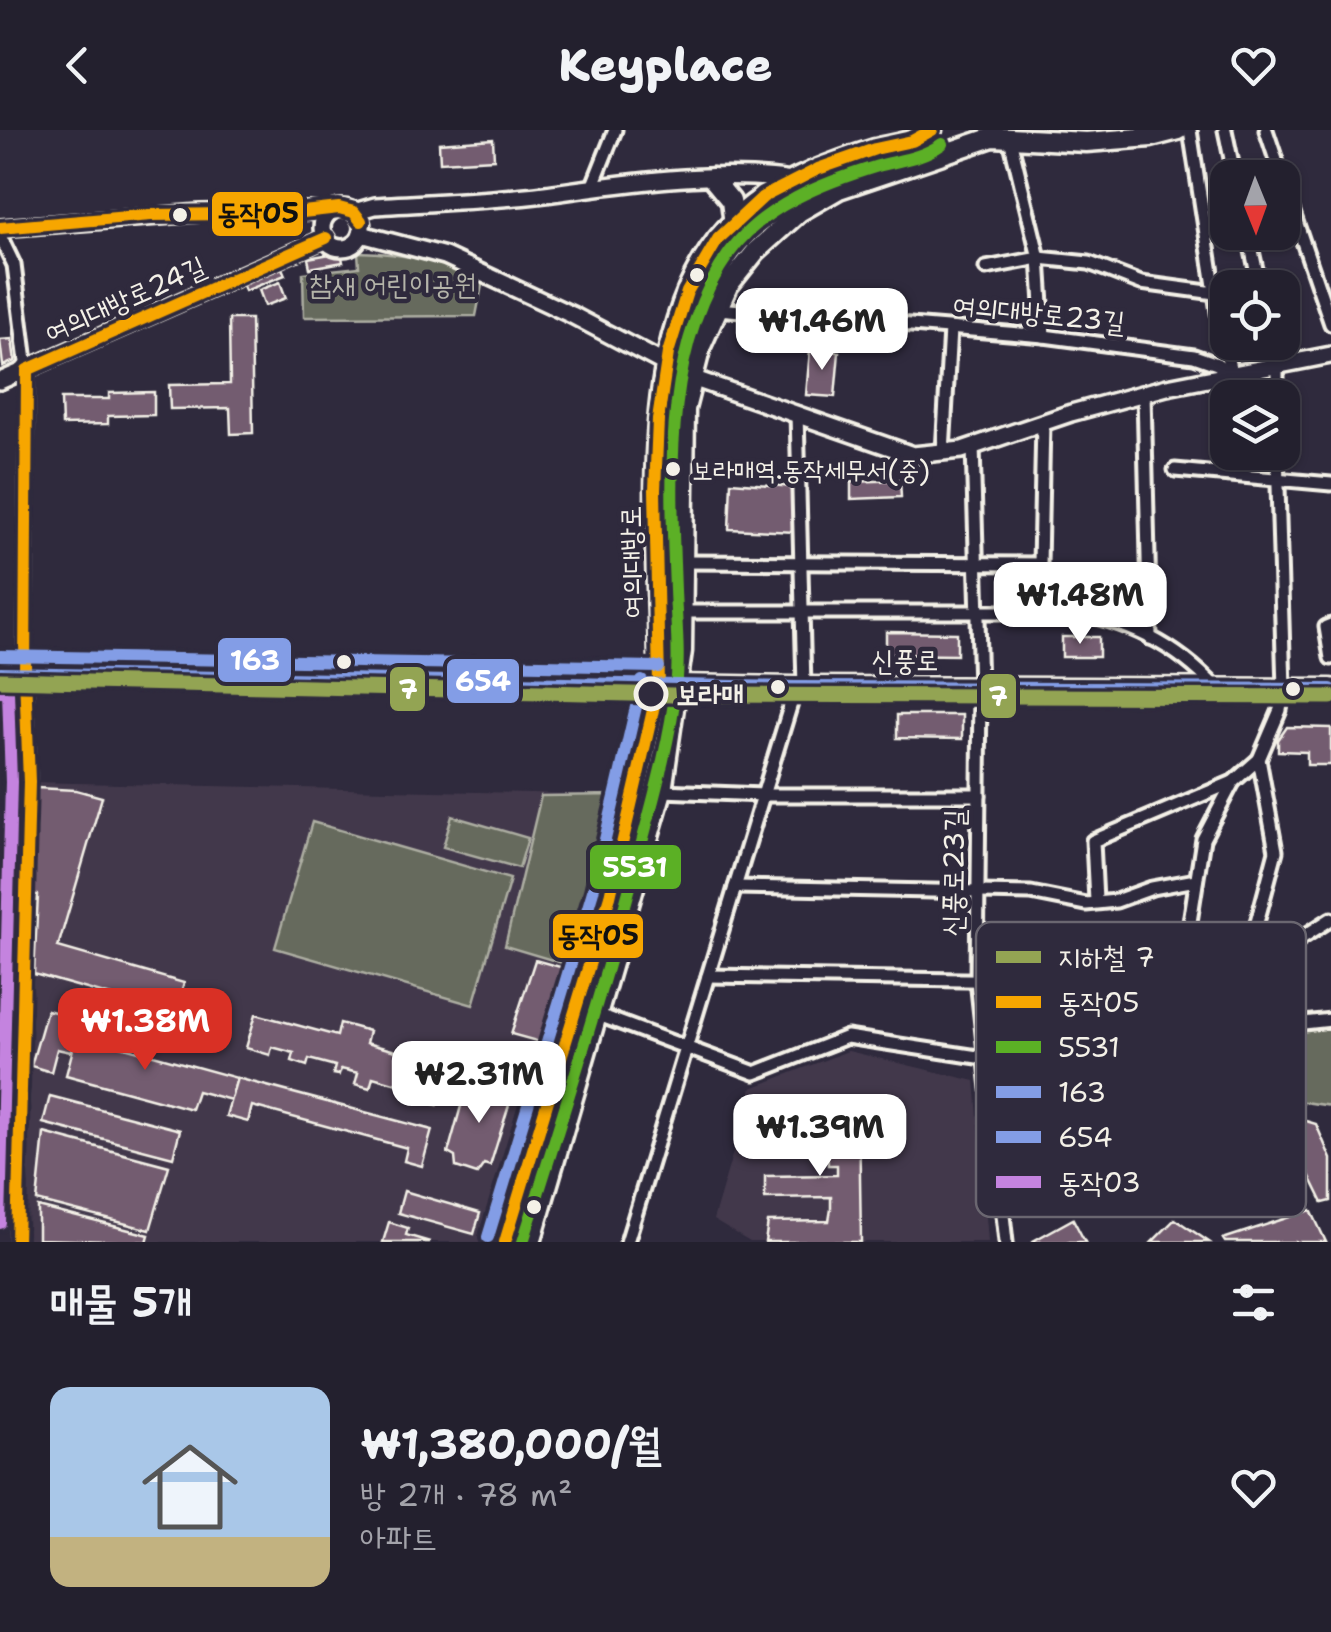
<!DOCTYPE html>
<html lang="ko">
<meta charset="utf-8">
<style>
body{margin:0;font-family:"Shantell Sans","Poor Story",sans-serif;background:#2f2d3a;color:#f1f3f6;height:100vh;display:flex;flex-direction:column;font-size:38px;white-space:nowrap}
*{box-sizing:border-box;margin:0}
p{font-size:32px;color:#a3a3aa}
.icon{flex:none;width:55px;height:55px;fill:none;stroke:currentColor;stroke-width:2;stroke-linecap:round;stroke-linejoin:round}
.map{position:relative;height:1112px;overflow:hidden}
.drawer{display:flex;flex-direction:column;background:#23202e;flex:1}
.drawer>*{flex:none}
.needle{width:65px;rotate:179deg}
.fabs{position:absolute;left:1210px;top:30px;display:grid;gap:20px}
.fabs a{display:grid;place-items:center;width:90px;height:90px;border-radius:20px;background:#23202e;box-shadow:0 2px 8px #0004,0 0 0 2px #403e4a;font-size:50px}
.price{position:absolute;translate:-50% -85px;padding:0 22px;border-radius:20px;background:#fff;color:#222;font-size:32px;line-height:65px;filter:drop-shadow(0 2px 5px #0008)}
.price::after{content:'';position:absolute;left:50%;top:60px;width:30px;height:22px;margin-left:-15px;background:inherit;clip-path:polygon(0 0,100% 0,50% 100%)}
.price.active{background:#d93025;color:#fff}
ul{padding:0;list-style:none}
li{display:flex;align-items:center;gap:30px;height:250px;padding:0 50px}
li+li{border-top:2px solid #403e4a}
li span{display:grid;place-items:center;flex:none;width:280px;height:200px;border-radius:20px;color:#555}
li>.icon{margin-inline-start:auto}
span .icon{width:120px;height:120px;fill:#fffc;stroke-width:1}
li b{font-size:42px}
h2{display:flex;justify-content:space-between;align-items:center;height:120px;padding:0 50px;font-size:42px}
header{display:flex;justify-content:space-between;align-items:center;height:130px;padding:0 50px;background:#23202e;font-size:45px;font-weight:800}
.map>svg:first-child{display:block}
</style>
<header><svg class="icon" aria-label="back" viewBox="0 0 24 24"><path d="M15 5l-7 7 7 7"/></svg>Keyplace<svg class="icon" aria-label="heart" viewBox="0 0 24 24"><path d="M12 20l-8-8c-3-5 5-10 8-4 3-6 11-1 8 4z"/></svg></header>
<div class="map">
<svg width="1331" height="1112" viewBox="0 0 1331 1112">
<rect width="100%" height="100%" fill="#2f2a3d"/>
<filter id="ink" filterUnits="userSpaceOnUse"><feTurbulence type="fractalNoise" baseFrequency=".01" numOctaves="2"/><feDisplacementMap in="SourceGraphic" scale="20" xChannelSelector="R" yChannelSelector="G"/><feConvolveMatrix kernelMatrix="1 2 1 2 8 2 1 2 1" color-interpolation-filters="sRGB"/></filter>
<g filter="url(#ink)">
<!-- built -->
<g fill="#43394c">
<polygon points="29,652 617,665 572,836 487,1112 28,1112 31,864"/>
<polygon points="848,921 975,951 988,1112 750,1112 713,1090 752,958"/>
</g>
<!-- green -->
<g fill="#666a5d" stroke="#adaea2" stroke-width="2.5">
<path d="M358,122C409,123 436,132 483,150L476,186L304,187L303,143L359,137Z"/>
<polygon points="617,665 572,836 505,816 541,666"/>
<polygon points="452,686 528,708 519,738 443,717"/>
<polygon points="312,692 510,749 473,875 275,818"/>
<polygon points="1330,896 1331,976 1250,964 1187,914"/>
</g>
<!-- building -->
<g fill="#735c70" stroke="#f4f1e8" stroke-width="2.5">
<polygon points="493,9 494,29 440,32 439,13"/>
<polygon points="341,122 343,132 310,138 308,128"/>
<polygon points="282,138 285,145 245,161 242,154"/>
<polygon points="280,152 286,168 265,176 259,160"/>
<polygon points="229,189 251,189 253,303 231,304 230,278 170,279 169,255 230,254"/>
<polygon points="12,209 15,231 3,236 0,210"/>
<polygon points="810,220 839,222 835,267 806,265"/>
<polygon points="154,262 154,285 108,286 108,294 62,295 61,269 109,269 109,263"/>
<polygon points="900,350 901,367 851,369 851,352"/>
<polygon points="731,352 794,357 796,402 729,399"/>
<polygon points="886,502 957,503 957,525 886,524"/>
<rect x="1062" y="507" width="37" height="20"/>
<polygon points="897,585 962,585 962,609 897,608"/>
<polygon points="1287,597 1331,598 1331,635 1307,635 1307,622 1278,621 1278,610"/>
<polygon points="36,658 76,660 102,667 58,817 184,853 175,884 34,844 38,765 31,764"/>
<polygon points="535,830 564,838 540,912 511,904"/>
<polygon points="47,880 66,885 60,908 74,911 71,922 57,919 51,942 31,936"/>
<polygon points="256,884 337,906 340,893 369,901 366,913 448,935 437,975 413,969 415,959 373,947 370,958 355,954 358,943 341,939 339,945 333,944 335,936 309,929 307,936 292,931 294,923 272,917 270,925 246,918"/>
<polygon points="77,904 237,948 231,970 197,961 191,979 66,945"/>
<polygon points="237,948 432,1000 422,1036 404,1031 407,1018 252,976 248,992 226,986"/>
<polygon points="468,951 513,962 490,1036 484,1034 477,1044 456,1037 455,1027 448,1023"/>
<polygon points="50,966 180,1000 173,1027 43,993"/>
<polygon points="1249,974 1316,994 1331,1029 1331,1071 1323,1073 1296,1018 1238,997"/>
<polygon points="859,983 861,1112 765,1112 768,1092 829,1091 831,1079 831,1067 765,1068 765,1046 837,1045 837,1035 828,1035 827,1005 764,1006 763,985"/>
<polygon points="44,1003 169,1036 150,1100 37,1071"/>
<polygon points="404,1061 480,1083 474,1104 398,1083"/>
<polygon points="38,1077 149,1105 147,1112 38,1109"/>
<polygon points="1311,1080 1326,1112 1225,1112 1223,1109"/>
<polygon points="1073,1089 1085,1112 1034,1112 1033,1111"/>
<polygon points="1175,1089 1209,1112 1152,1112"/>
<polygon points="389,1092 408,1098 406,1105 430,1112 383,1112"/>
</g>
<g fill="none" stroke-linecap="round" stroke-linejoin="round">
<defs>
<g id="street">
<polyline points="1190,0 1222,208 1232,245"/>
<polyline points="1225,0 1235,48"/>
<polyline points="1266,0 1282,48"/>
<polyline points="1010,9 1039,128 1044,206"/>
<polyline points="1282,50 1331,194"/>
<polyline points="593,55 615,0"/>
<polyline points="1248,102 1260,158"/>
<polyline points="0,106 14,135 27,240 25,544 29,652 17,1112"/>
<polyline points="986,138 1039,128 1089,133 1141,153 1215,163"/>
<polyline points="717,179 1044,206 1194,226 1217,234 1232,245"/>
<polyline points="1272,212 1277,236 1277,268"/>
<polyline points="1144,264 1150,508"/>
<polyline points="797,283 804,557"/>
<polyline points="973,316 980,558 977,850 1006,1112"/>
<polyline points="943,322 950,199"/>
<polyline points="1175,340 1331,354"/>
<polyline points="683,432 1040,434 1043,292"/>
<path d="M683,482H1067C1125,489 1177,515 1217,559"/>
<polyline points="1331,495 1326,497 1331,528"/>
<polyline points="662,661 763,665 979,665"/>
<polyline points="735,757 1031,763 1086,774 1116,771 1152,758 1196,750"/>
<polyline points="1096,771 1093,711 1233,652 1259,629"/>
<polyline points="0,788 24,788"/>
<polyline points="1250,841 1255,800 1276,721 1259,629 1280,580 1284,559 1277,322"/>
<polyline points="708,846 1032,851"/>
<polyline points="599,885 755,943 847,907 984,928 1331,890"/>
<polyline points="1209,905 1250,841 1331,789"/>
<polyline points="1180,908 1185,824 1203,709 1233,652"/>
<polyline points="627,1112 796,557"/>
</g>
<g id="secondary">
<circle cx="342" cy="98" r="20"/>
<path d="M354,82L375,76C432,72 489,71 545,64C621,54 715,39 791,51"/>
<polyline points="0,98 200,83 308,81 329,83"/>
<polyline points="361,104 445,126 572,185 692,248 913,325 962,320 1071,283 1167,257 1331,225"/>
<polyline points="0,251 326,108"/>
</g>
<g id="primary">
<polyline points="712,48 731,71 734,94"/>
<polyline points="0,543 796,557 1331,559"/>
<path d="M505,1112C561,928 624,744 659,554C661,407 620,160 763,67C798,45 836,31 875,19C896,13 914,14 932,0"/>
<polyline points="531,1112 662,661 682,521 685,279 701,216 728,156 756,121 799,82 839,59 993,7 1086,12 1151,7 1178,0"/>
</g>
</defs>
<!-- street casing -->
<use href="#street" stroke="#f4f1e8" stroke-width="19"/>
<!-- secondary casing -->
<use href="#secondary" stroke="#f4f1e8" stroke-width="22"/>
<!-- primary casing -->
<use href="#primary" stroke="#f4f1e8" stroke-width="25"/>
<!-- street -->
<use href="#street" stroke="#2f2a3d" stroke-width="11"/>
<!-- secondary -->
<use href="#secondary" stroke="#2f2a3d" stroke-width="15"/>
<!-- primary -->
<use href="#primary" stroke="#2f2a3d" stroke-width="18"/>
<defs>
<g id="bus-1">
<polyline points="0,98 151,85 294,83 339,78 354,82 361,91"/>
<polyline points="17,1112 29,652 25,544 27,240 326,108"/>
<polyline points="505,1112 610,766 659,554 655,360 658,290 668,223 687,162 718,109 763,67 818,39 875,19 912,11 932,0"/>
</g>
<path id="bus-2" d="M523,1112C562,987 602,862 636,735C651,677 669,617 676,558C680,526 676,491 675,460C671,349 662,217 730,122C763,76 825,52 878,36C901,30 922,28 942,14"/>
<g id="bus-3">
<polyline points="0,526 659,537"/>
<polyline points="488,1107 593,761 642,551"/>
</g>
<polyline id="bus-4" points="0,543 796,557 1331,559"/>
<polyline id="bus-5" points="0,561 8,561 11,652 0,1093"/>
</defs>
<!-- bus-1 casing -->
<use href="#bus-1" stroke="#2f2a3d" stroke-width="20"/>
<!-- bus-2 casing -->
<use href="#bus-2" stroke="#2f2a3d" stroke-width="20"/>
<!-- bus-3 casing -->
<use href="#bus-3" stroke="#2f2a3d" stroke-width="20"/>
<!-- bus-4 casing -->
<use href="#bus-4" stroke="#2f2a3d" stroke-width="20"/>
<!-- bus-5 casing -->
<use href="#bus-5" stroke="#2f2a3d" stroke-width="20"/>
<!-- bus-1 -->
<use href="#bus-1" stroke="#f7a600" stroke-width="12"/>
<!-- bus-2 -->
<use href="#bus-2" stroke="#5bb025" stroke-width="12"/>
<!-- bus-3 -->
<use href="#bus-3" stroke="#839de6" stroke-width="12"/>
<!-- bus-4 -->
<use href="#bus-4" stroke="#839de6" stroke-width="12"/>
<!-- bus-5 -->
<use href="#bus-5" stroke="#c483df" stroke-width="12"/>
<defs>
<polyline id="metro-1" points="0,550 674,565 1331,567"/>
</defs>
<!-- metro-1 casing -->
<use href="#metro-1" stroke="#2f2a3d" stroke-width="22"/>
<!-- metro-1 -->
<use href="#metro-1" stroke="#93a453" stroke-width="15"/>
</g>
</g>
<!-- markers -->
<g fill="#f4f1e8" stroke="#2f2a3d" stroke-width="4">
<circle cx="180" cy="85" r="9"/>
<circle cx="697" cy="145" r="9"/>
<circle cx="673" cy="339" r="9"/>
<circle cx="344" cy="532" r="9"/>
<circle cx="778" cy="557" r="9"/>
<circle cx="1293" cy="559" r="9"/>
<circle cx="534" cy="1077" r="9"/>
</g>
<circle fill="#2f2a3d" stroke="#f4f1e8" stroke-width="5" cx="651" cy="564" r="15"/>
<g text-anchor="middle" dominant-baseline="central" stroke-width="9" stroke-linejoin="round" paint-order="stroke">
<!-- bus labels -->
<g font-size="26" fill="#f4f1e8" stroke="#2f2a3d" text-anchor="start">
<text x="692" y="339">보라매역.동작세무서(중)</text>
</g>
<!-- park labels -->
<g font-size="28" fill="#b4b4a9" stroke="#2f2a3d">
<text x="393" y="154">참새 어린이공원</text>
</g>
<!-- street labels -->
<g font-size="28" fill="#f4f1e8" stroke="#2f2a3d">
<text transform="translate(125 169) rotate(-24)">여의대방로24길</text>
<text transform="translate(1039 183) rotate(6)">여의대방로23길</text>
<text transform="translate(631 432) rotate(-91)">여의대방로</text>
<text x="905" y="530">신풍로</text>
<text transform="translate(953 743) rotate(-89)">신풍로23길</text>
</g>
<!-- stop labels -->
<g font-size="28" font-weight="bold" fill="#f4f1e8" stroke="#2f2a3d" text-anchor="start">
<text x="676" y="564">보라매</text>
</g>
</g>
<!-- legend -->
<rect x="976" y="792" width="330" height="295" rx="15" fill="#2f2a3d" stroke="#6a6670" stroke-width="2.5"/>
<rect x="996" y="821" width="45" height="12" fill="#93a453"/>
<rect x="996" y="866" width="45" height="12" fill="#f7a600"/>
<rect x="996" y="911" width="45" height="12" fill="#5bb025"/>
<rect x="996" y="956" width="45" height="12" fill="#839de6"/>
<rect x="996" y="1001" width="45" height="12" fill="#839de6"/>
<rect x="996" y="1046" width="45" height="12" fill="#c483df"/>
<g font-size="28" fill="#f4f1e8">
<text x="1058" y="837">지하철 7</text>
<text x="1058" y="882">동작05</text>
<text x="1058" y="927">5531</text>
<text x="1058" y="972">163</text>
<text x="1058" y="1017">654</text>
<text x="1058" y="1062">동작03</text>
</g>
<g stroke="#2f2a3d" stroke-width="4">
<rect x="210" y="60" width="95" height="48" rx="10" fill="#f7a600"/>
<rect x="216" y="506" width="77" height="48" rx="10" fill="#839de6"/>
<rect x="445" y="527" width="76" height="48" rx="10" fill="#839de6"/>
<rect x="388" y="535" width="39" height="48" rx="10" fill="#93a453"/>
<rect x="979" y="542" width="39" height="48" rx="10" fill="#93a453"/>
<rect x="588" y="713" width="95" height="48" rx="10" fill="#5bb025"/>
<rect x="551" y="782" width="94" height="48" rx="10" fill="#f7a600"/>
</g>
<g font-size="28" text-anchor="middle" font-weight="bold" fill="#fff">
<text x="255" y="540">163</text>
<text x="483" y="561">654</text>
<text x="408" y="569">7</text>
<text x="998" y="576">7</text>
<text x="635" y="747">5531</text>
</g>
<g font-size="28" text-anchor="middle" font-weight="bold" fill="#111">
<text x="258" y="93">동작05</text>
<text x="598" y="815">동작05</text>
</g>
</svg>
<div class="fabs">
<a><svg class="needle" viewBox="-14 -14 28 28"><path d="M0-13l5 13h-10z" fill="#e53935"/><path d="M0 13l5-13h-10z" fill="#a3a3aa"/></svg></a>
<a><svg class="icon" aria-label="locate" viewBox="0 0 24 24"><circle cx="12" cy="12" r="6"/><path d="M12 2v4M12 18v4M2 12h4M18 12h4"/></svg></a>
<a><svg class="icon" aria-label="layers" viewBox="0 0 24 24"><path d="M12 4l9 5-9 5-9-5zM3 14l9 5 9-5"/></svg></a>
</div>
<b class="price" style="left:822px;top:243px">₩1.46M</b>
<b class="price" style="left:1080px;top:517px">₩1.48M</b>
<b class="price active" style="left:145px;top:943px">₩1.38M</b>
<b class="price" style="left:479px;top:996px">₩2.31M</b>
<b class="price" style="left:820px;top:1049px">₩1.39M</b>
</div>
<section class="drawer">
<h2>매물 5개<svg class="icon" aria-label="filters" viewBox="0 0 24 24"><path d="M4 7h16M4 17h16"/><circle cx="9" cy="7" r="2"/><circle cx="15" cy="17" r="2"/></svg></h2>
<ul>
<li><span style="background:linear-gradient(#a9c7e8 75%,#c2b280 0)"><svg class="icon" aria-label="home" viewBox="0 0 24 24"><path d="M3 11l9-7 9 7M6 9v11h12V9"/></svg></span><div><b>₩1,380,000/월</b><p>방 2개 · 78 m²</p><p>아파트</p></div><svg class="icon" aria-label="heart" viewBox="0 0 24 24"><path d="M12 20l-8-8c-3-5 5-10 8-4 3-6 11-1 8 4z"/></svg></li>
</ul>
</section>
